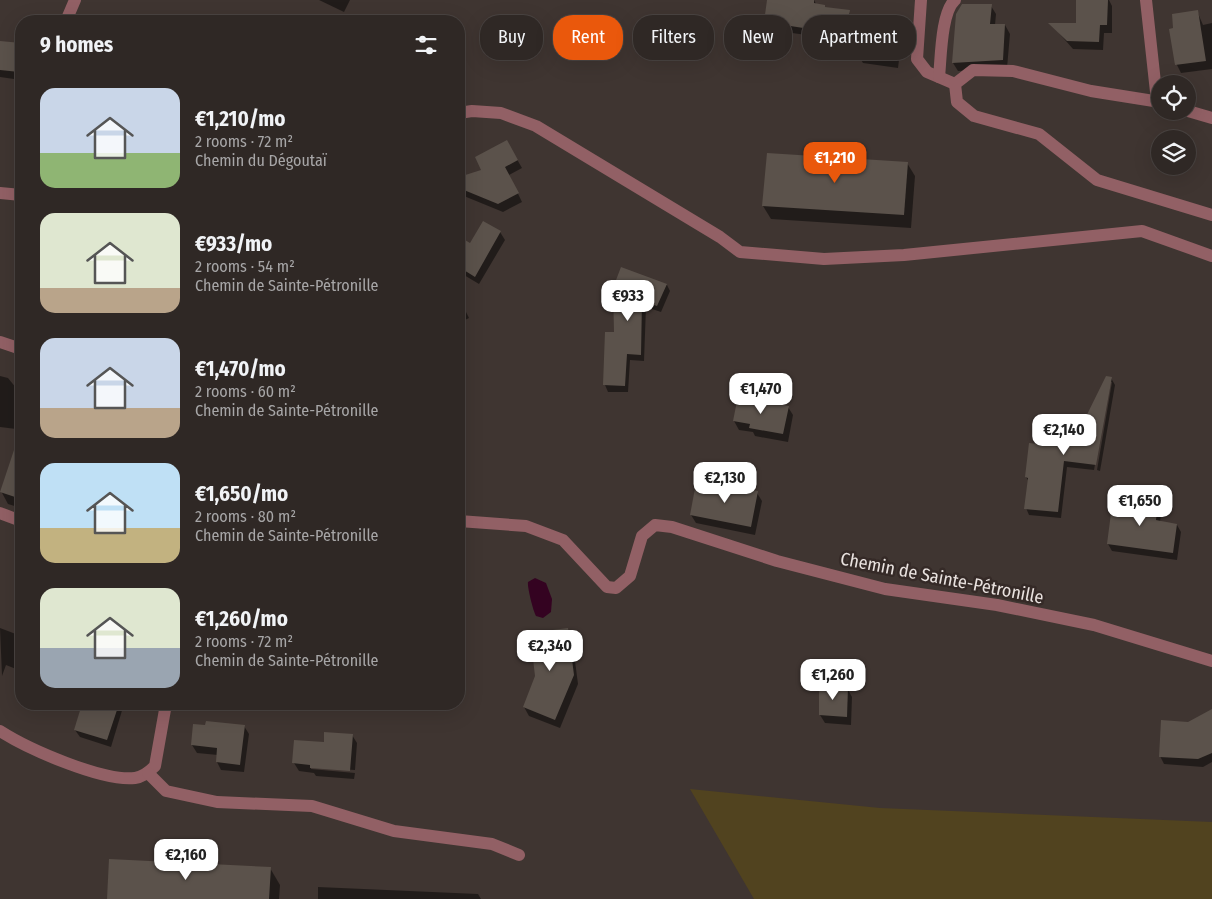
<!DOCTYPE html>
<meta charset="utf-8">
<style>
body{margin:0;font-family:"Fira Sans Condensed",sans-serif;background:#3b3432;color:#f1f3f6;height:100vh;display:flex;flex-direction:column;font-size:19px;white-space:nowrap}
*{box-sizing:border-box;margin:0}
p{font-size:16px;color:#a7a6a7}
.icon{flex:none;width:28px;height:28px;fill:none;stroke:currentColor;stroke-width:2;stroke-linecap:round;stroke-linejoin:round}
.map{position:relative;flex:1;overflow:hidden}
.details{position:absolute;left:15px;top:15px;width:450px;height:695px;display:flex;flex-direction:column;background:#2f2825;border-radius:20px;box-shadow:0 5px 20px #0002,0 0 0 1px #4a4442}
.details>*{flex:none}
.guide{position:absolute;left:480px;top:15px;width:475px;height:45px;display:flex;gap:10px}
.controls{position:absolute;left:1151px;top:75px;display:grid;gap:10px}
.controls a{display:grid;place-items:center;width:45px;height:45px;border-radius:50%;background:#2f2825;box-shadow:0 5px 20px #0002,0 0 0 1px #4a4442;font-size:25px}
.price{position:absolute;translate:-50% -42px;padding:0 11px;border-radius:10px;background:#fff;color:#222;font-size:16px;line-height:32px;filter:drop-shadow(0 1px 2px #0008)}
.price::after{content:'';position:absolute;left:50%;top:30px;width:15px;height:11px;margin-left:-8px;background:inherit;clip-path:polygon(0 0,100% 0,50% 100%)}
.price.selected{background:#ea580c;color:#fff}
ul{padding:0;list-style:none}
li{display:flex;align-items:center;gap:15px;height:125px;padding:0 25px}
li span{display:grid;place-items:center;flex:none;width:140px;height:100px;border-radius:15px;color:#555}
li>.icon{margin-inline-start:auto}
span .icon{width:60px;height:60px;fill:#fffc;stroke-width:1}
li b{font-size:21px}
h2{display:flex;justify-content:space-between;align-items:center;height:60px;padding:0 25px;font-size:21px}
.chip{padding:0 18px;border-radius:20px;background:#2f2825;box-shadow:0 5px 20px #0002,0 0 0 1px #4a4442;font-size:18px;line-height:45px}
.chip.selected{background:#ea580c;color:#fff}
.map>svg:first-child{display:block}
</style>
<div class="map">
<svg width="1212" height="899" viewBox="0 0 1212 899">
<rect width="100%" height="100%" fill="#3f3531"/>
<!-- green -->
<polygon fill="#51431f" points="690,789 880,808 1212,822 1212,899 754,899"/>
<!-- water -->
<path fill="#340321" d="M535,578L546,583L552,599L551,612L543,618L536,616C533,611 527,586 528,582Z"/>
<!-- shadow -->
<g fill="#0007">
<polygon points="319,0 350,0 344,12"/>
<polygon points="779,0 814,0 816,4 824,6 826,9 849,12 853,23 887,28 891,35 897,36 901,44 898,68 863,63 858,55 859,49 827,45 824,40 816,39 814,36 770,30 765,22"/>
<polygon points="1078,0 1109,0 1112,6 1112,33 1104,33 1103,50 1073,49 1051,24 1077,24"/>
<polygon points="991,6 996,14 995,25 1005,25 1010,34 1007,68 958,71 953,63"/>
<polygon points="1197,11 1203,25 1212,23 1212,69 1181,73 1177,65 1170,30 1175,29"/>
<polygon points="0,42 21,45 21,80 0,77"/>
<polygon points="507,142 522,168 509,175 522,202 503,212 459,194 459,179 483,170"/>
<polygon points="768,154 907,163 915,176 911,228 771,219 763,206"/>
<polygon points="500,232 505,240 479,284 459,272 459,238 470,245"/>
<polygon points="667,285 670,291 661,312 646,307 644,361 630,360 628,392 608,392 605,385 607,333 615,334 615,288"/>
<polygon points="459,298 469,318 459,323"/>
<polygon points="0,376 8,378 21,394 16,429 0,427"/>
<polygon points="1111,378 1115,385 1100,471 1097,470 1112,382 1110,382 1094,470 1067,467 1061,518 1029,515 1026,508 1029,482 1026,477 1074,442"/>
<polygon points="788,407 793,415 788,442 755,436 753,432 739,430 734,421"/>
<polygon points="10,465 21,469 21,508 8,504 1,491"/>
<polygon points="726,490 757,493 762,501 755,535 696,523 691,515"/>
<polygon points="1157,506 1161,514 1160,522 1177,525 1181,532 1177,560 1112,551 1108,544"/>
<polygon points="0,628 21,636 21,671 6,665 2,676"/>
<polygon points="567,630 572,638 578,684 560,728 529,716 524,707"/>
<polygon points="847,688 852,697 851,725 825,723 820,715"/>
<polygon points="83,704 124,704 111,747 80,737 75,730"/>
<polygon points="1212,710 1212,762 1203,767 1164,764 1160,756"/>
<polygon points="244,726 249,734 244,772 221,770 217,762 218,755 197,753 192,745"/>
<polygon points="352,735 357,743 355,770 311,767 311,769 355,773 354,779 316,776 314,773 299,771 294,763 325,743"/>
<polygon points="270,868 280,885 279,899 108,899"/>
<polygon points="318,887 478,894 481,899 318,899"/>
</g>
<!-- building -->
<g fill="#5b524b">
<polygon points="767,0 814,0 814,3 825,5 825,7 850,10 848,21 888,27 887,34 897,35 894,61 857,55 859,42 821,37 821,33 810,31 810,29 764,22"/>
<polygon points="1076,0 1108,0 1107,25 1100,25 1099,42 1067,41 1048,23 1076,23"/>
<polygon points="962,4 992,4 990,24 1005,24 1003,60 952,63 956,14"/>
<polygon points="1198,10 1206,61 1175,65 1169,29 1173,28 1172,14"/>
<polygon points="0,41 21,43 19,72 0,70"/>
<polygon points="507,140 518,160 505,167 519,193 498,204 459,188 459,177 481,170 475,157"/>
<polygon points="767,153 908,162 904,215 762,206"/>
<polygon points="483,221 501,231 475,277 459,267 459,251 465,240 470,243"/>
<polygon points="621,267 667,284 657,306 642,301 641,355 627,354 625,386 603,385 605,332 614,332 613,288"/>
<polygon points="1106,376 1112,377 1096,465 1064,461 1058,512 1024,509 1028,478 1025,477 1029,443 1038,444 1039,437 1074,441"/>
<polygon points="738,396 789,406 783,434 749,428 750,424 733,421"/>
<polygon points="18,438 21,439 21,499 0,492"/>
<polygon points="696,483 725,489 726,485 758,491 751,527 690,515"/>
<polygon points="1113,498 1158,505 1156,520 1177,524 1173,553 1107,544"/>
<polygon points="568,628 574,675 555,720 523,707 535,676 530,633"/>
<polygon points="819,686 848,687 847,717 819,715"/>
<polygon points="82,704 119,704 107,740 74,730"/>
<polygon points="1212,709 1212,753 1198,759 1159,757 1161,720 1188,722"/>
<polygon points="206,721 245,725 240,765 216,762 217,748 191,745 193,724 205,725"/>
<polygon points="324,732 353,734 350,771 310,768 310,765 292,763 294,740 324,742"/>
<polygon points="109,859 271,867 269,899 107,899"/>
</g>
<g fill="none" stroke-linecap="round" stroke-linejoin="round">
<!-- minor -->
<g stroke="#926065" stroke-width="12">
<polyline points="921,0 917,59 927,72 955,84"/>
<polyline points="1146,0 1157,101"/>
<polyline points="66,21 75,0"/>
<path d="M939,77C941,59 941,12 955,0"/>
<polyline points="1160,102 1091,91 1013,71 973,70 955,84 957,102 974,116 1039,134 1097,180 1212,215"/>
<polyline points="1188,111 1212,118"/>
<polyline points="459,113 472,111 501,113 536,126 720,237 740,252 824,259 904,255 1142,231 1212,256"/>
<polyline points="0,193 21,195"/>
<polyline points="0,342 21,349"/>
<polyline points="0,513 21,521"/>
<polyline points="459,521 526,526 563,540 607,587 616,588 630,576 642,536 655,525 672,527 777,561 885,589 997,605 1094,625 1212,661"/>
<path d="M0,731C28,749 103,782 135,778C143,777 150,771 155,766L166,704"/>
<polyline points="148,773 166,791 217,802 312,806 394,831 492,844 519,855"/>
</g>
</g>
<g text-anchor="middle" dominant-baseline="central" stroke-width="5" stroke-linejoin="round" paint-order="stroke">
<!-- street labels -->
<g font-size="18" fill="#e9e2df" stroke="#352a27">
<text transform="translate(942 578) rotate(11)">Chemin de Sainte-Pétronille</text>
</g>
</g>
</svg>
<div class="controls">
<a><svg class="icon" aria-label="locate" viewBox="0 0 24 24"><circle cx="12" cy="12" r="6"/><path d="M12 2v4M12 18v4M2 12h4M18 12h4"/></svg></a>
<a><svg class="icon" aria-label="layers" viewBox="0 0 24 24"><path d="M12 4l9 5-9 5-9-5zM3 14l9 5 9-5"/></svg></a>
</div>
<b class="price selected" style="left:835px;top:184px">€1,210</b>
<b class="price" style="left:628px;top:322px">€933</b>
<b class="price" style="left:761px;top:415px">€1,470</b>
<b class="price" style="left:1064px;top:456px">€2,140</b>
<b class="price" style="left:725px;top:504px">€2,130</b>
<b class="price" style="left:1140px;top:527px">€1,650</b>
<b class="price" style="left:550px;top:672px">€2,340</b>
<b class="price" style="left:833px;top:701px">€1,260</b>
<b class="price" style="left:186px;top:881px">€2,160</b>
<div class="guide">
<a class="chip">Buy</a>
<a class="chip selected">Rent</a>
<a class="chip">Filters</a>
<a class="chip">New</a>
<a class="chip">Apartment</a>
</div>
<section class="details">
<h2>9 homes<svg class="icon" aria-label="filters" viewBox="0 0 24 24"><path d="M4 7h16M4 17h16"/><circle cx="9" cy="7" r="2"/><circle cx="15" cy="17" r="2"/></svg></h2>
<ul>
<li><span style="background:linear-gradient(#c9d6e8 65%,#8fb573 0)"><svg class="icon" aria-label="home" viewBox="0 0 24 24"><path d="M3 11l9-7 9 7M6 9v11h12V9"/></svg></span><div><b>€1,210/mo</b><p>2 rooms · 72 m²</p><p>Chemin du Dégoutaï</p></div></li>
<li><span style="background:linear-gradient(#dfe7d0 75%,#b9a48a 0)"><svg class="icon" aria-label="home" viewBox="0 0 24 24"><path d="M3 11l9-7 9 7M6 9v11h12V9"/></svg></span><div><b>€933/mo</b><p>2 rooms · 54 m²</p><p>Chemin de Sainte-Pétronille</p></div></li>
<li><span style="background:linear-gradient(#c9d6e8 70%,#b9a48a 0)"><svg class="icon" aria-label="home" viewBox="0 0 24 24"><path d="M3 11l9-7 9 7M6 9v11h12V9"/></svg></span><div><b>€1,470/mo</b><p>2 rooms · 60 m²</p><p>Chemin de Sainte-Pétronille</p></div></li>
<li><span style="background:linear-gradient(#bfe0f5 65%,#c2b280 0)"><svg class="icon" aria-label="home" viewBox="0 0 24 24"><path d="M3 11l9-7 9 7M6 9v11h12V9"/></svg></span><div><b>€1,650/mo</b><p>2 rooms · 80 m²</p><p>Chemin de Sainte-Pétronille</p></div></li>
<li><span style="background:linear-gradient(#dfe7d0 60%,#9aa5b1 0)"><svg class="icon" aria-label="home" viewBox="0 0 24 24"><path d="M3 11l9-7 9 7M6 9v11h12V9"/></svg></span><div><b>€1,260/mo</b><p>2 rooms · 72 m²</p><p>Chemin de Sainte-Pétronille</p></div></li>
</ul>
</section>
</div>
